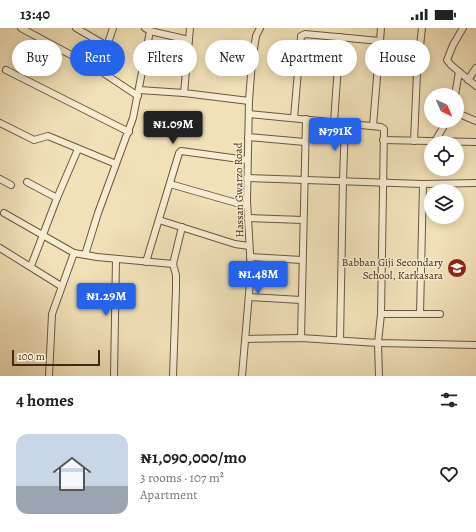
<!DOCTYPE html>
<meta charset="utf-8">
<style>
body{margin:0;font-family:Alegreya,serif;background:#f6f6f6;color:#222;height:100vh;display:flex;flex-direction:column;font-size:15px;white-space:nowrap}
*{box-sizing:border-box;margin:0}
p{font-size:13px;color:#767676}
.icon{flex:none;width:22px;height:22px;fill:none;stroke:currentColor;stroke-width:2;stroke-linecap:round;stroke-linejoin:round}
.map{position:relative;height:348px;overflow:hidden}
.panel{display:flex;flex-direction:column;background:#fff;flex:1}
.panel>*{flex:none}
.top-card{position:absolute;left:12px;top:12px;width:452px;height:36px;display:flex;gap:8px}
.needle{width:26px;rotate:136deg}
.tools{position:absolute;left:424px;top:60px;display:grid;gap:8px}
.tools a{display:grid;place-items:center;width:40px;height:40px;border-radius:50%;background:#fff;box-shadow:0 2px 10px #0003;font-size:20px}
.scale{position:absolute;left:12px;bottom:10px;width:88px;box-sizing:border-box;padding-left:4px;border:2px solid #432816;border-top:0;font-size:11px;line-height:14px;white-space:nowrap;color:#432816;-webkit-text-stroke:3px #f6ecd1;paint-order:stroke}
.price{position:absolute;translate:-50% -34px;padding:0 9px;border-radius:4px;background:#2563eb;color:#fff;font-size:13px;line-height:26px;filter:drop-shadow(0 1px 2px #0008)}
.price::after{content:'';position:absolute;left:50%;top:24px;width:12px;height:9px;margin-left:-6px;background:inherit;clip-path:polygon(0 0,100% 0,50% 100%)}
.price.on{background:#222;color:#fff}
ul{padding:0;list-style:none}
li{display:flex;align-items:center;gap:12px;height:100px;padding:0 16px}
li span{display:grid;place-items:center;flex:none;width:112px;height:80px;border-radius:12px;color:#555}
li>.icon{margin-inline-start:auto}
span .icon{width:48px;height:48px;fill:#fffc;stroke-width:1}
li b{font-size:17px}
h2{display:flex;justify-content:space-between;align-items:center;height:48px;padding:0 16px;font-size:17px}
.tag{padding:0 14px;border-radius:18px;background:#fff;box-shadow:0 2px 10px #0003;font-size:14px;line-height:36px}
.tag.on{background:#2563eb;color:#fff}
.status{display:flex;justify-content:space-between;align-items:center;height:28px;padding:0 20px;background:#fff;direction:ltr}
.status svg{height:11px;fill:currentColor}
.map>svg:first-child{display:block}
</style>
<div class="status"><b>13:40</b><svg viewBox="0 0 49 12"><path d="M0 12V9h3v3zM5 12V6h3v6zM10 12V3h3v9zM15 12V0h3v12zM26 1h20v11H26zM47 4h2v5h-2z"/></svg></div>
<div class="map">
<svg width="476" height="348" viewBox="0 0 476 348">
<rect width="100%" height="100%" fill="#f1e1b8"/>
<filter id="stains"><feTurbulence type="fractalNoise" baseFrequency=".005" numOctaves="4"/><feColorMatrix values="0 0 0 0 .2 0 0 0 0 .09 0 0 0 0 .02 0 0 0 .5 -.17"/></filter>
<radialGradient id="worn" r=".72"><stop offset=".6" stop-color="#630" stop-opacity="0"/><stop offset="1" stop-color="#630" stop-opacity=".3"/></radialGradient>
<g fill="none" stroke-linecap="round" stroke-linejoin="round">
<defs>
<g id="minor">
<polyline points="21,0 99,42 138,68"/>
<polyline points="76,0 107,18"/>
<polyline points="145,0 150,3 189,12"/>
<polyline points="463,0 453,17 447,32 451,37 476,58"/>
<polyline points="6,42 129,104"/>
<polyline points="99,42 113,0"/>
<polyline points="468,52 476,40"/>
<polyline points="139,62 184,65 249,73"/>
<polyline points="184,65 190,0"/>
<polyline points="455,67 459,44"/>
<polyline points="457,85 476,93"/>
<polyline points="249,86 381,99 384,101 381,286 378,315 379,348"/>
<polyline points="294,90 301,8 305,6 380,13"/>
<polyline points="334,94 340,9"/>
<polyline points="0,95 34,112 48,108 116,136"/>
<polyline points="373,98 381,0"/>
<polyline points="248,109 305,114"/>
<polyline points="383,112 476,114"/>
<polyline points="414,113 417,45 422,0"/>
<polyline points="435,113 447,93"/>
<polyline points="247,150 423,156 476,155"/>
<polyline points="0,151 11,157"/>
<polyline points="27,154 57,170"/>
<polyline points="170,156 247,178"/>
<polyline points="4,185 74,225 97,229 173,236"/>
<polyline points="248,190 303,192"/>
<polyline points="159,192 235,216 249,218"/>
<polyline points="0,220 61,258"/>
<polyline points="85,227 98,185 133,90 150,3"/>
<polyline points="250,229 302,232"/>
<polyline points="146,234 179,125 181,123 247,132"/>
<polyline points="31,238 57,170 78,121"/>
<polyline points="249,269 301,272"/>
<polyline points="381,286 440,286"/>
<polyline points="420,286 423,156"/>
<polyline points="301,310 306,91"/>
<polyline points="246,311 301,310 378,315 476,317"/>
<polyline points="340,312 343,152 345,95"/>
<polyline points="49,348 52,286 74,225"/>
<polyline points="114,348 116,231"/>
<polyline points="173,348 176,261 176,247 173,236 182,199"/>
<polyline points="242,348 251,242 247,173 249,73 252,33 256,8 260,0"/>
</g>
</defs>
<!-- minor casing -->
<use href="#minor" stroke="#6e563e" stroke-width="8"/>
<!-- minor -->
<use href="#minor" stroke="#f6ecd1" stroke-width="6"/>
</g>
<!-- icons -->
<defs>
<symbol id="school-disc" viewBox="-11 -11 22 22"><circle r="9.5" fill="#8f2418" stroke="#f6ecd1"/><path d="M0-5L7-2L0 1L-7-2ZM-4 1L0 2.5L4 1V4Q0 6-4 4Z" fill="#fff"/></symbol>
</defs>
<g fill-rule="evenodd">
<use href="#school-disc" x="446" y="229" width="22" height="22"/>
</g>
<g text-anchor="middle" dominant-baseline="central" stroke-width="3" stroke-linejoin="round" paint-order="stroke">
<!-- street labels -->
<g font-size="11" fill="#432816" stroke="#f6ecd1">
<text transform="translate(239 162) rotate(-91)">Hassan Gwarzo Road</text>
</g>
<!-- poi labels -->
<g font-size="11" fill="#432816" stroke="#f6ecd1" text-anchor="end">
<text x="443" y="234">Babban Giji Secondary<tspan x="443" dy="13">School, Karkasara</tspan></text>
</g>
</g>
<rect width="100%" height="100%" filter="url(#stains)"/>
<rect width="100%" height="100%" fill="url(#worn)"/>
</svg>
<div class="tools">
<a><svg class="needle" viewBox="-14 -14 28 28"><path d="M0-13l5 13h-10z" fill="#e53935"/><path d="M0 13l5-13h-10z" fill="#767676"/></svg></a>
<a><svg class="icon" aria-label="locate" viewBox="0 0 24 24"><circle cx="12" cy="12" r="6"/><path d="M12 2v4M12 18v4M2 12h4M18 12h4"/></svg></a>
<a><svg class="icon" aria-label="layers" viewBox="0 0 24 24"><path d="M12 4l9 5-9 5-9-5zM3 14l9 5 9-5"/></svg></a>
</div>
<div class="scale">100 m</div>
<b class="price on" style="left:173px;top:117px">₦1.09M</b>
<b class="price" style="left:335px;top:124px">₦791K</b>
<b class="price" style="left:258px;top:267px">₦1.48M</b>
<b class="price" style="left:106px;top:289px">₦1.29M</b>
<div class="top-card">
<a class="tag">Buy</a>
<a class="tag on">Rent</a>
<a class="tag">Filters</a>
<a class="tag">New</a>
<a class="tag">Apartment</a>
<a class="tag">House</a>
</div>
</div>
<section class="panel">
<h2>4 homes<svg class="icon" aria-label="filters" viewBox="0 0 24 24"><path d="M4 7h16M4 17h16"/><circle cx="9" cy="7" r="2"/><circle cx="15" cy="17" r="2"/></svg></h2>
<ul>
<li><span style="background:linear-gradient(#c9d6e8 65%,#9aa5b1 0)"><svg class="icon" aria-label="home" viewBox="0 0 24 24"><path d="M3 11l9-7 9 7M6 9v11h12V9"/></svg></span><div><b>₦1,090,000/mo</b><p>3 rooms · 107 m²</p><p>Apartment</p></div><svg class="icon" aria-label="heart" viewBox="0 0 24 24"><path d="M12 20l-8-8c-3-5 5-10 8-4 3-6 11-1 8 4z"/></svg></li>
</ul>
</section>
